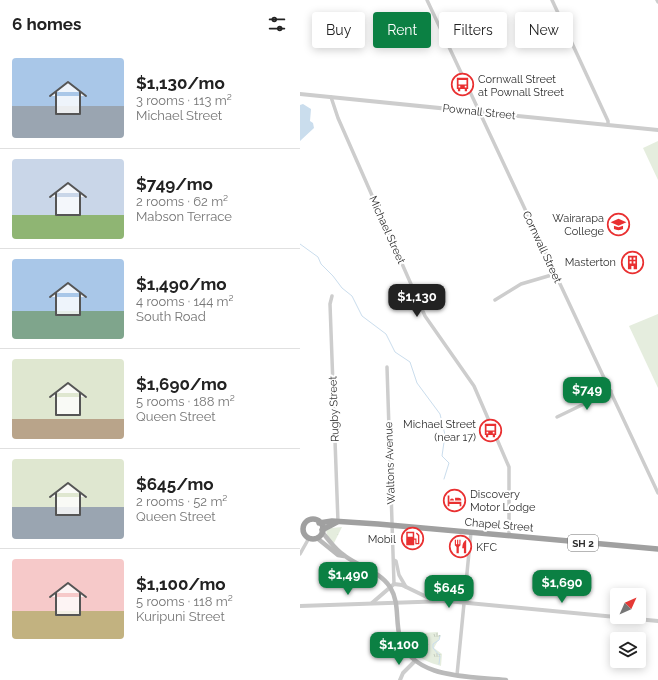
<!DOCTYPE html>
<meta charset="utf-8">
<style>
body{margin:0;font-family:Raleway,sans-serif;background:#f6f6f6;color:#222;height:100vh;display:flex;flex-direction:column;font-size:15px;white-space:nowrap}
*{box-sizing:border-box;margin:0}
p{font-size:13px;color:#767676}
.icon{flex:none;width:22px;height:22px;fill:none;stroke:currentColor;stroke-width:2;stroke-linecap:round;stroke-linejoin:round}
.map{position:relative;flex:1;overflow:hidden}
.details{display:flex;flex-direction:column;background:#fff;width:300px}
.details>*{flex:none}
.hud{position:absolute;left:12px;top:12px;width:286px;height:36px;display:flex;gap:8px}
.needle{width:26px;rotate:45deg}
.fabs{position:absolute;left:310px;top:588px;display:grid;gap:8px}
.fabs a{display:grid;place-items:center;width:36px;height:36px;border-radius:4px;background:#fff;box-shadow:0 2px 10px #0003;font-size:20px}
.price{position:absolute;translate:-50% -34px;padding:0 9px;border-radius:8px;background:#0b8043;color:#fff;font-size:13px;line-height:26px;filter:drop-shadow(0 1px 2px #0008)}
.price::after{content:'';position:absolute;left:50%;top:24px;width:12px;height:9px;margin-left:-6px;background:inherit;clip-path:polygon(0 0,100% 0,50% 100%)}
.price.current{background:#222;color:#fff}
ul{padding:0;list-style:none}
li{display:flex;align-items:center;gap:12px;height:100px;padding:0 12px}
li+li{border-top:1px solid #e0e0e0}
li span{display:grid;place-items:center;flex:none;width:112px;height:80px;border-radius:4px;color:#555}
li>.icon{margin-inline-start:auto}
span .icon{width:48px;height:48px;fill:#fffc;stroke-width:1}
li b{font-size:17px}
h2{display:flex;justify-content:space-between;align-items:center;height:48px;padding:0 12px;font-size:17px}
.pill{padding:0 14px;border-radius:4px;background:#fff;box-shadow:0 2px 10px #0003;font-size:14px;line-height:36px}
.pill.current{background:#0b8043;color:#fff}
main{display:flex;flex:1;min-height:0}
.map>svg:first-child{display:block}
</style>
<main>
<section class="details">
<h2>6 homes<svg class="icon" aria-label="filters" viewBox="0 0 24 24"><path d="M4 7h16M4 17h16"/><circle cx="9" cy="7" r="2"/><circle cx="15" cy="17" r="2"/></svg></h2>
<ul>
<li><span style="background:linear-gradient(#a9c7e8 60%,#9aa5b1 0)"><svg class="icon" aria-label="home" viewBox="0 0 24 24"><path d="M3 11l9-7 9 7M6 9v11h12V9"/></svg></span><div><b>$1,130/mo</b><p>3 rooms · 113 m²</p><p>Michael Street</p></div></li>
<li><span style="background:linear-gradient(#c9d6e8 70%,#8fb573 0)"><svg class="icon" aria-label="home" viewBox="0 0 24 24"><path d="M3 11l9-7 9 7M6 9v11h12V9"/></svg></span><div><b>$749/mo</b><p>2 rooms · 62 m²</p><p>Mabson Terrace</p></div></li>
<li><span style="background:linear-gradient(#a9c7e8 65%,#7fa58c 0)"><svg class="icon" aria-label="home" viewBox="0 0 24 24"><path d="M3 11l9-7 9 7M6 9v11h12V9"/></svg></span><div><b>$1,490/mo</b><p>4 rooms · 144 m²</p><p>South Road</p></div></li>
<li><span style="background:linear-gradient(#dfe7d0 75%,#b9a48a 0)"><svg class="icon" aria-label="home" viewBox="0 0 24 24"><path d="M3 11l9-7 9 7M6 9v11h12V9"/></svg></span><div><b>$1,690/mo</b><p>5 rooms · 188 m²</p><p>Queen Street</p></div></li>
<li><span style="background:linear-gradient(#dfe7d0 60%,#9aa5b1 0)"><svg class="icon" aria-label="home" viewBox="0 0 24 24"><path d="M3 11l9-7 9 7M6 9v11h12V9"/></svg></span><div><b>$645/mo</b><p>2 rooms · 52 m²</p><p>Queen Street</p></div></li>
<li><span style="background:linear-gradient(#f6c9c9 65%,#c2b280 0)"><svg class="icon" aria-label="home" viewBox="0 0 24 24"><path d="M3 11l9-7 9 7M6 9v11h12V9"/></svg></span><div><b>$1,100/mo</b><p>5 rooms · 118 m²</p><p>Kuripuni Street</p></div></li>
</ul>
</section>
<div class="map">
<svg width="358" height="680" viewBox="0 0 358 680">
<defs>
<pattern id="grass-tufts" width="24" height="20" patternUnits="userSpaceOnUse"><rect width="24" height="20" fill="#e5edde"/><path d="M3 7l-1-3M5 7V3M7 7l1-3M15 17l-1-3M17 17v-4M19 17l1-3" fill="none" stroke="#c5ccbf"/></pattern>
</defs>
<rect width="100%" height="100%" fill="#fff"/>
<!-- grass -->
<g fill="url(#grass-tufts)">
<polygon points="42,527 34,543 29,540 26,531 31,528"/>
<path d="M138,632V635H141L134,648L142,654L141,666C119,660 114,654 105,634Z"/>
</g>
<!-- garden -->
<g fill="#e5edde">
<polygon points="358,141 358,180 343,148"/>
<polygon points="358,314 358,388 329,326"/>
</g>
<!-- water -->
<polygon fill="#cadded" points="3,104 11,109 10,121 13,123 14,128 0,141 0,105"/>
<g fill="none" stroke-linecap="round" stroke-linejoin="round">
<!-- stream -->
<g stroke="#cadded" stroke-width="1">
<polyline points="0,244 18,257 21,264 33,276 42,288 52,296 62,316 86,334 95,352 110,362 117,383 140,414 145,435 142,456 149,463 144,479"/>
<polyline points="139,664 140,656 133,648 133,644 139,640 140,636"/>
</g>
<!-- minor -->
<g stroke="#cdcdcd" stroke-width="3.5">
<polyline points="127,0 358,493"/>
<polyline points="252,0 308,121 308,125"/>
<polyline points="357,0 358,2"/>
<polyline points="31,97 38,118 125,316 174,386 209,467 209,536"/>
<polyline points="32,296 30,304 38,522"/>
<polyline points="195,300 221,284 255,274"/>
<polyline points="87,367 94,584"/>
<polyline points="257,417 311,391"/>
<polyline points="0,554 9,538"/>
<polyline points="94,560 96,561 99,575 106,587"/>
<polyline points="157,675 171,532"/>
</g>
<!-- tertiary -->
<g stroke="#cdcdcd" stroke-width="4">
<polyline points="0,94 358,130"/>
<polyline points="72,603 94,584 102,585 135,601"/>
<polyline points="0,606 147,601 358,621"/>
<polyline points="100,680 103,673 115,661"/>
</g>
<!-- secondary -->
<g stroke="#bababa" stroke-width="4.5">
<path d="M22,532C30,541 35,550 45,556C60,567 79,571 90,587C100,603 95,620 100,638C112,680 171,676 206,680"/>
<polyline points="17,538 38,555 44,556"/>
</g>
<!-- trunk -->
<g stroke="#a0a0a0" stroke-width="5.5">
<circle cx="13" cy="529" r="10"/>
<polyline points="19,523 32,521 78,524 358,549"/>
<polyline points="22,530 37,522"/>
</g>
</g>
<!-- icons -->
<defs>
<symbol id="bus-ring" viewBox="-11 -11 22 22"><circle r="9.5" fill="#fff" stroke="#e93031" stroke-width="1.5"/><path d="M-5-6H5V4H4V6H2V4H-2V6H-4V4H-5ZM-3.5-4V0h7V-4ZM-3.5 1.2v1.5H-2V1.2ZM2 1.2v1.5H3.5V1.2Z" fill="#e93031"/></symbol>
<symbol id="school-ring" viewBox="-11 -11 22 22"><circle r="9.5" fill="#fff" stroke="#e93031" stroke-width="1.5"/><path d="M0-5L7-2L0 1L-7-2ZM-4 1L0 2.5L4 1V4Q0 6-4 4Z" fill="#e93031"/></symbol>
<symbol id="building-ring" viewBox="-11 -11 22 22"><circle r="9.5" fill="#fff" stroke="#e93031" stroke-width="1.5"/><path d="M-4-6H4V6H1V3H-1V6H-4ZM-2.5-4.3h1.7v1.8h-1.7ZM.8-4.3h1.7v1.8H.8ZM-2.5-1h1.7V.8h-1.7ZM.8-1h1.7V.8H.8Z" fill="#e93031"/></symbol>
<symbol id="hotel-ring" viewBox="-11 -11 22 22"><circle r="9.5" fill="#fff" stroke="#e93031" stroke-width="1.5"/><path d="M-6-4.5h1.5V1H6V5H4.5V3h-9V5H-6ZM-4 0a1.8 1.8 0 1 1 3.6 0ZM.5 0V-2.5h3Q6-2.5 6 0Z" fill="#e93031"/></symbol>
<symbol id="fuel-ring" viewBox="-11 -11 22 22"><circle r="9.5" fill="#fff" stroke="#e93031" stroke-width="1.5"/><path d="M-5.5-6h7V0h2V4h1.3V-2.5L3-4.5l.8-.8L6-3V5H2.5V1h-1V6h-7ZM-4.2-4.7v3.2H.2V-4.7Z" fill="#e93031"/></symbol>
<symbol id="restaurant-ring" viewBox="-11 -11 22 22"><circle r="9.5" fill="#fff" stroke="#e93031" stroke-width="1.5"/><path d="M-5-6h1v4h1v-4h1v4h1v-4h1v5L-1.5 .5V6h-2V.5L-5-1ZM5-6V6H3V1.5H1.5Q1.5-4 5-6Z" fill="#e93031"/></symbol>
</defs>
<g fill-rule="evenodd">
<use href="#bus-ring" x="150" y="72" width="25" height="25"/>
<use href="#school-ring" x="306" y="212" width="25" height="25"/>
<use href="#building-ring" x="320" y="250" width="25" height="25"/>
<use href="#bus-ring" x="178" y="418" width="25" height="25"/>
<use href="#hotel-ring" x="142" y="488" width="25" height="25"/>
<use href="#fuel-ring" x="100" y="526" width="25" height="25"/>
<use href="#restaurant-ring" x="148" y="534" width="25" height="25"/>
</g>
<g text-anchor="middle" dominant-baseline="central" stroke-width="4" stroke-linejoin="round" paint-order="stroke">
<!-- shield labels -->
<rect fill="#fff" stroke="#6e6e6e" stroke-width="1" x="268" y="535" width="30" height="16" rx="3"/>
<g font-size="10" font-weight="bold" fill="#303030">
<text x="283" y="543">SH 2</text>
</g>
<!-- poi labels -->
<g font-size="11" fill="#303030" stroke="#fff" text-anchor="end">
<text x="178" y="79" text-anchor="start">Cornwall Street<tspan x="178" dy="13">at Pownall Street</tspan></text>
<text x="304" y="218">Wairarapa<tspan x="304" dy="13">College</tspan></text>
<text x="316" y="262">Masterton</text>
<text x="176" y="424">Michael Street<tspan x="176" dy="13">(near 17)</tspan></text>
<text x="170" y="494" text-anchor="start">Discovery<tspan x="170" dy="13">Motor Lodge</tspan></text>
<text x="96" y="539">Mobil</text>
<text x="176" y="547" text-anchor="start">KFC</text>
</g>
<!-- street labels -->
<g font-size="11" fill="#303030" stroke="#fff">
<text transform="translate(179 112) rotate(6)">Pownall Street</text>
<text transform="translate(87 230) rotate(66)">Michael Street</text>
<text transform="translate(242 247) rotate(65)">Cornwall Street</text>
<text transform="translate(34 409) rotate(-92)">Rugby Street</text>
<text transform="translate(90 463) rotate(-92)">Waltons Avenue</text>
<text transform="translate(199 525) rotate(5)">Chapel Street</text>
</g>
</g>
</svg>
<div class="fabs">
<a><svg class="needle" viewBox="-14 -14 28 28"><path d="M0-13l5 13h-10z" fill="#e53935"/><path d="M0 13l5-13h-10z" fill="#767676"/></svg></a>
<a><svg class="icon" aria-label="layers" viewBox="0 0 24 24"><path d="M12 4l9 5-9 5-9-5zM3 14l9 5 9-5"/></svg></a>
</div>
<b class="price current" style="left:117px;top:318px">$1,130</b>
<b class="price" style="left:287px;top:411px">$749</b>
<b class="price" style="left:48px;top:596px">$1,490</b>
<b class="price" style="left:262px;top:604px">$1,690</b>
<b class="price" style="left:149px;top:609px">$645</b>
<b class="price" style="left:99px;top:666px">$1,100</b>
<div class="hud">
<a class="pill">Buy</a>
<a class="pill current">Rent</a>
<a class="pill">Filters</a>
<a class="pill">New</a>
</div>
</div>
</main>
